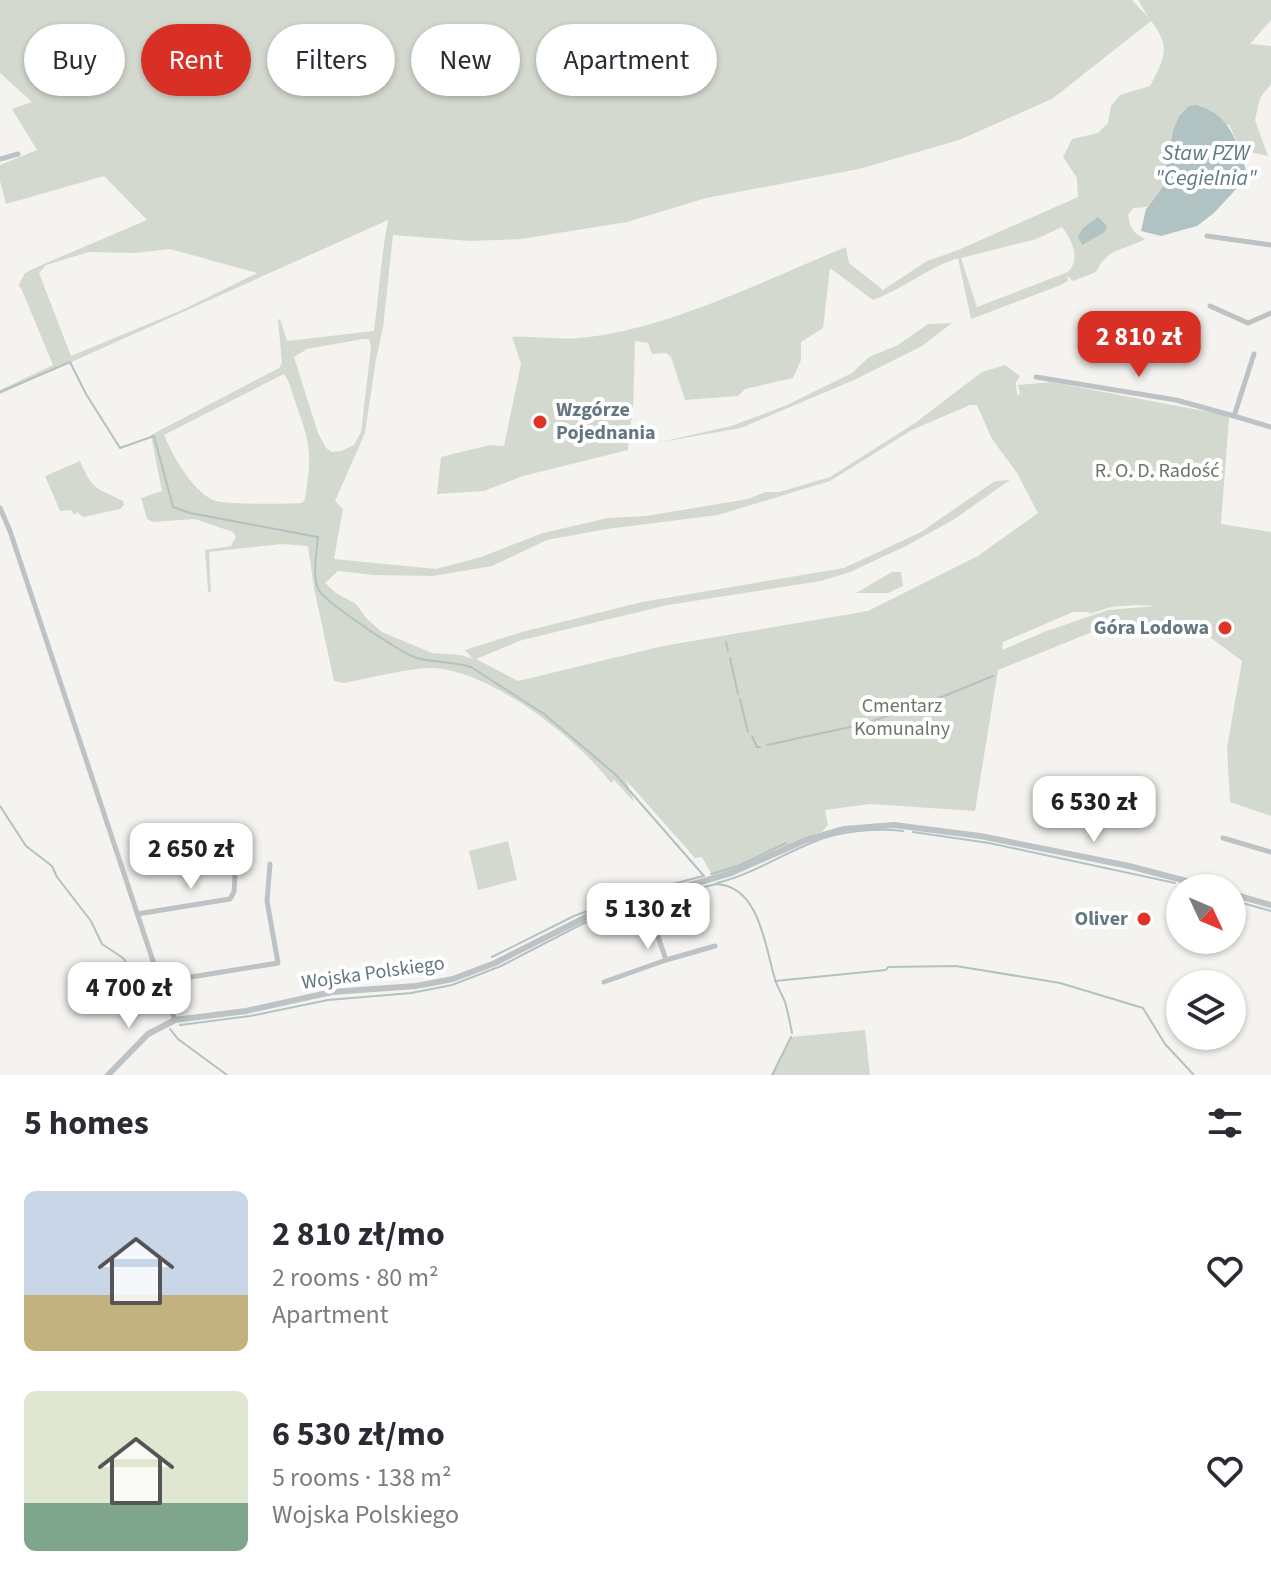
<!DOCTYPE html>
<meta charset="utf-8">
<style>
body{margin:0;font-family:"Source Sans 3",sans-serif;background:#f7f7f7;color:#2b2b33;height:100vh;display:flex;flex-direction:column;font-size:30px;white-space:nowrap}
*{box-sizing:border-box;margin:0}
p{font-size:26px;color:#7c7c81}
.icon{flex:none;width:44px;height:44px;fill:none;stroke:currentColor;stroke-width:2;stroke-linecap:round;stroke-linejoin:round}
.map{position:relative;height:1075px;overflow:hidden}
.drawer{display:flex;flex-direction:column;background:#fff;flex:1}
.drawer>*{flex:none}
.guide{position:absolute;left:24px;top:24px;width:800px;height:72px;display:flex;gap:16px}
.needle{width:52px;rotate:134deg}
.fabs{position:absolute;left:1166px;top:874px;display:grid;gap:16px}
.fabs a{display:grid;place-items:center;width:80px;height:80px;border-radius:50%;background:#fff;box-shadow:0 2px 6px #0004;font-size:40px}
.price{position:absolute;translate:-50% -68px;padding:0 18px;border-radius:16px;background:#fff;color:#222;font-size:26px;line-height:52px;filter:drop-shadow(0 2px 4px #0008)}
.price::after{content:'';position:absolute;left:50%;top:48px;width:24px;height:18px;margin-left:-12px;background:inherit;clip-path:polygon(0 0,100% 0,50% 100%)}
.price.active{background:#d93025;color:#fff}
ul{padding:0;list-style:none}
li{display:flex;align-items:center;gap:24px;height:200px;padding:0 24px}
li span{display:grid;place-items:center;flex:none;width:224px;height:160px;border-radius:12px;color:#555}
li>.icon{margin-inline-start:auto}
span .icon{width:96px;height:96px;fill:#fffc;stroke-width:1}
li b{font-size:34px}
h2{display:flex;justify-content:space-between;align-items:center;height:96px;padding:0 24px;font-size:34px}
.chip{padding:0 28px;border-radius:36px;background:#fff;box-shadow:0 2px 6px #0004;font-size:28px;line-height:72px}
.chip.active{background:#d93025;color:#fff}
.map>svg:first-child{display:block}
</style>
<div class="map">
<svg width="1271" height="1075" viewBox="0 0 1271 1075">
<rect width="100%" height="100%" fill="#f4f3f0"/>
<!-- green -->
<g fill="#d4d9cf" fill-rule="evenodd">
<path d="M0,0H1132L1149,18L1138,0H1271V20L1250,44L1271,46V84L1260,98L1255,120L1268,156L1241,150L1229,125L1179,116L1173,130L1162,188L1147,207L1133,208L1128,215C1130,228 1133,233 1145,239C1122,252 1109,246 1096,272L1073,281L1067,276L1068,281L1061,285L971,319L958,258C927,268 903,289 873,300L830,268L823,328L801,342V360L793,378L745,389L738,396L685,400L671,357L666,353L652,354L648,343L635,341L633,413L629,431L628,450L523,476L484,491L437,494L441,457L490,445L504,446L521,364L512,337C534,336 557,340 579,338C667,330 765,280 846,247L849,263L883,290L927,261L958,250L1078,197L1077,178L1063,157L1072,139L1098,133L1108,123L1111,106L1120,95L1150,86C1164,58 1172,48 1151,21L1052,99L959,140L859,169L706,198L627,222L521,239L470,241L393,235L383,328L376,359L365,433L335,501L343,509L334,559L436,569L481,557L543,533L608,518L646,516L748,499L765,492H779L830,477L915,423L982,372L1005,365L1020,376L1016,382L1017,395L1020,394L1018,385L1051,382L1225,415L1229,418L1221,524L1271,532V816L1230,802L1227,748L1242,661L1199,629L1117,622L998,670L975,811L870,804L825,810L828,825L823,831L729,871L712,875L702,857L695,858L626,780L634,802L614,780L611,783C578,739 491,671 434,668C412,667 367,679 343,683L334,681L314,588L308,546L282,544L209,552L211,593L208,591L205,550L231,546L236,537L233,532L195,519L153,522L147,519L141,498L162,491L151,435L279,368L282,363L278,320L280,319L287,341L374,331C379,293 381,257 388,220L0,394V390L53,365L21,288L18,286L0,294L18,286L25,273L39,266L147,220L104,176L6,204L0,181V165L37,150L12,109L32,102L0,73ZM1062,227C1072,240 1081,259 1068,272L977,307L961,258L1036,239ZM170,249L257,273L182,310L71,356L39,273L46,265L89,252L135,253ZM363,339H369L371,347L361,432L354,445L341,451L332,452L326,448L318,433L294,357L307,349ZM284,374C291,384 292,393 296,404C311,446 312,454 305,499L302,503C287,504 224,505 213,500C191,489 173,456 164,435ZM970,405H977L992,439L1017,473L1038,513L978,556L868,611L663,646L518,681L476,659L522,640L593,623L668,605L821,581L850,572L906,546L953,520L1010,480L995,481L921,532L844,568L642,602L522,632L465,650L473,659L461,655L432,653L382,632L367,619L356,604L336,593L325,583L338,571L374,575L433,576L492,566L547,540L607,529L718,515L830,481L912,430ZM1136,605L1156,606L1108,610L1044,632L1002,650L1003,642L1073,612H1089V614L1111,607Z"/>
<polygon points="952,323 922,346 854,380 741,428 656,443 731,426 787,405 852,373 869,357 898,345 928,324"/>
<path d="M80,461C94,492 94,486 123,501L124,505L120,509L83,517L77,512L74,515L71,510L60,511L45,476Z"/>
<polygon points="892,572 901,572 903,586 888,593 856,593"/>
<polygon points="508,841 517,880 478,890 469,851"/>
<polygon points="865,1030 870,1075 772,1075 791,1037"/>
</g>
<!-- water -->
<g fill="#b1c2c3">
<path d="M1196,105C1232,114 1238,146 1248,176L1214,213L1197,226L1161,236L1141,231L1146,209L1162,188L1173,130L1179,116L1189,106Z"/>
<polygon points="1098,217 1107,226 1105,232 1082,245 1078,237 1083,228"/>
</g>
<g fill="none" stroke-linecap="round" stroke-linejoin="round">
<!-- stream -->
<g stroke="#b1c2c3" stroke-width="2">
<path d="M0,392L70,362L86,394L120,448L154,436L173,507L190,513L318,537C317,552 311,579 320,592C329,604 402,654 417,658C434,663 453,661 471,667L544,714L615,774L704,876"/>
<polyline points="726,642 728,651"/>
<polyline points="730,658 738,694"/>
<polyline points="740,699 748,732"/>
<polyline points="861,725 944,696 993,676"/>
<polyline points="752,736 757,747 760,747"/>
<polyline points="767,745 855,726"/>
<polyline points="0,806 26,846 52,866 57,877 91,921 102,944 123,958 161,1013"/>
<polyline points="913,832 989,843 1175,883"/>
<polyline points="711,874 738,866 786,843"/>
<path d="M717,883C753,874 782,854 816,841C841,831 876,828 903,831"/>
<polyline points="1183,886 1191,888"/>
<polyline points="643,892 703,876"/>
<polyline points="1232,900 1271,911"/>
<path d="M650,901L716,884C760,886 765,947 775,979C777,987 782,994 785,1002C788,1012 790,1023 792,1033"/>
<polyline points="492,957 574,916 634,894"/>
<polyline points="775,981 886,970 888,967 956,966 1060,983 1143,1008 1165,1044 1193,1074"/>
<polyline points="180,1025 250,1016 328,1000 411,993 452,985 501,966 584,923 642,903"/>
<polyline points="170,1029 178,1039 227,1075"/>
<polyline points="772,1075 791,1037"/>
</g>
<!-- minor -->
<g stroke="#bdc2c4" stroke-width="5">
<polyline points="0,159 18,154"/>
<polyline points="1207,236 1271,245"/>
<polyline points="1210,306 1248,323 1271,313"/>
<polyline points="1254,354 1234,416 1271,427"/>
<polyline points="1036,377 1176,400 1234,416"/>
<polyline points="0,508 10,531 160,982 175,1020"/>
<polyline points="1223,838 1271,852"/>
<polyline points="137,914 230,899 234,892 236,860"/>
<polyline points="666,960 715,946"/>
<polyline points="160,982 278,963 267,901 270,864"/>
<polyline points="604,982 666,960 645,898"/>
</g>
<!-- tertiary -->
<g stroke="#bdc2c4" stroke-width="6">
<polyline points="1232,894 1271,905"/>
<polyline points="108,1075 148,1034 175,1020 246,1011 332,992 416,986 453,979 495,963 592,914 731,873 806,840 844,829 894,825 980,836 1129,866 1213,888"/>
</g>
</g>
<!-- markers -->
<g fill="#df3325" stroke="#fff" stroke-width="3">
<circle cx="540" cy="422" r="8"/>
<circle cx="1225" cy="628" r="8"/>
<circle cx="1144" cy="919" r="8"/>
</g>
<g text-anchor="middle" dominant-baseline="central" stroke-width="8" stroke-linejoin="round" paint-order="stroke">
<!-- poi labels -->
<g font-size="20" font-weight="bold" fill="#637880" stroke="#fff" text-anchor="end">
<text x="556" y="410" text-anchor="start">Wzgórze<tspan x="556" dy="23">Pojednania</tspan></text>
<text x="1209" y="628">Góra Lodowa</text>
<text x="1128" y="919">Oliver</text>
</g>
<!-- park labels -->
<g font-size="20" fill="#6a7862" stroke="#fff">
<text x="1157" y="471">R. O. D. Radość</text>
<text x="902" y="706">Cmentarz<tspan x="902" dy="23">Komunalny</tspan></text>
</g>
<!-- street labels -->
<g font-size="20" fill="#637880" stroke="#fff">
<text transform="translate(373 973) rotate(-8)">Wojska Polskiego</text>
</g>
<!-- water labels -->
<g font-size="22" font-style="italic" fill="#5f7b7e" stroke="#fff">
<text x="1206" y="153">Staw PZW<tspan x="1206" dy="25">"Cegielnia"</tspan></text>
</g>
</g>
</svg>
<div class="fabs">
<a><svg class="needle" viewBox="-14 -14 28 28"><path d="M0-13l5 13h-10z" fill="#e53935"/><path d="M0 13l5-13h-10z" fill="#7c7c81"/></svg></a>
<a><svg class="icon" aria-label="layers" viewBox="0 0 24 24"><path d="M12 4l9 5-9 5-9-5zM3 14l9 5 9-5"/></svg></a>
</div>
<b class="price active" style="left:1139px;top:379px">2 810 zł</b>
<b class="price" style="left:1094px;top:844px">6 530 zł</b>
<b class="price" style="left:191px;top:891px">2 650 zł</b>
<b class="price" style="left:648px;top:951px">5 130 zł</b>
<b class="price" style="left:129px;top:1030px">4 700 zł</b>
<div class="guide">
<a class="chip">Buy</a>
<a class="chip active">Rent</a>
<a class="chip">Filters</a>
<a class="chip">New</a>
<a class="chip">Apartment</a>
</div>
</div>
<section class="drawer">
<h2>5 homes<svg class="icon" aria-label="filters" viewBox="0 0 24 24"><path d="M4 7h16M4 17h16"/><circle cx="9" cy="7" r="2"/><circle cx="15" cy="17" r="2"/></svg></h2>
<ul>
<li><span style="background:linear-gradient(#c9d6e8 65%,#c2b280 0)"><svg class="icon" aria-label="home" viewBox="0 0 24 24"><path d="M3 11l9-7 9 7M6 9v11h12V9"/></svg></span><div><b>2 810 zł/mo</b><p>2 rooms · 80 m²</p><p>Apartment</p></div><svg class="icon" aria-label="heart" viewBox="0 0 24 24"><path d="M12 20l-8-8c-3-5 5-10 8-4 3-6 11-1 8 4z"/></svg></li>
<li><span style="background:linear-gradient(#dfe7d0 70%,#7fa58c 0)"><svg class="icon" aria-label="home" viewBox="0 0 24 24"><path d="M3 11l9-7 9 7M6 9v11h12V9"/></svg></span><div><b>6 530 zł/mo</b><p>5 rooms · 138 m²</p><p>Wojska Polskiego</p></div><svg class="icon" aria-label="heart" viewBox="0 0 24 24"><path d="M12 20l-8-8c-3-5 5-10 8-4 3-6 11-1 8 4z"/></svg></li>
</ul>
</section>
